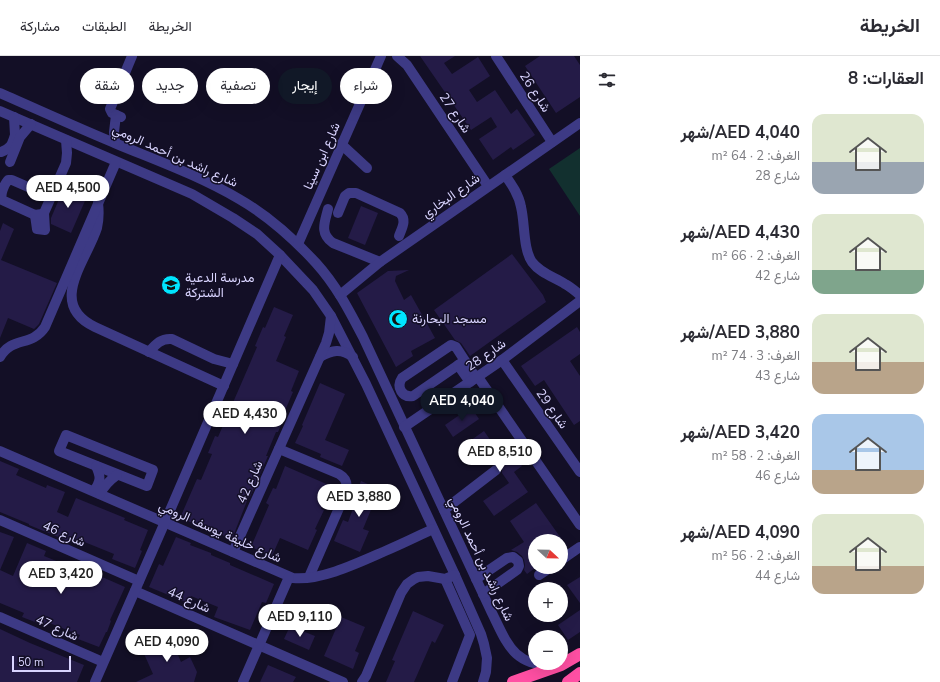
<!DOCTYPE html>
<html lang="ar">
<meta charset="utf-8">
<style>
body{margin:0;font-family:"Nunito Sans",Vazirmatn,sans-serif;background:#f2f2f3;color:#2b2b33;direction:rtl;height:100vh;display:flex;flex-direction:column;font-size:15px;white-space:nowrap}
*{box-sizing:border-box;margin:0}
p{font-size:13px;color:#7c7c81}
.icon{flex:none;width:22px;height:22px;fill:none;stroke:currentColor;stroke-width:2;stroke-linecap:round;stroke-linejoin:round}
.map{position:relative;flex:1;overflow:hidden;direction:ltr}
.side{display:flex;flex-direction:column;background:#fff;width:360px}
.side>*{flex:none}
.guide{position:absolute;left:12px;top:12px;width:380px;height:36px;direction:rtl;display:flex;gap:8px}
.needle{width:26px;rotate:112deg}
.buttons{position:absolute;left:528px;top:478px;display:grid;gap:8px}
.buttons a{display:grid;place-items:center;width:40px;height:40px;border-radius:50%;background:#fff;box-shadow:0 4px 16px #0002;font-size:20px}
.scale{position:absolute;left:12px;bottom:10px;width:59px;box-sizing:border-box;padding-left:4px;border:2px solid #d9d4ff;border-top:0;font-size:11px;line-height:14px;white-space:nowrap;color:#d9d4ff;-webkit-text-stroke:3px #130f26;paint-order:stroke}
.price{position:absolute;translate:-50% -34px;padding:0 9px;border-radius:14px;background:#fff;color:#222;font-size:13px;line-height:26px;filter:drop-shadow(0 1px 2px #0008)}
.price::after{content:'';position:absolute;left:50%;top:24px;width:12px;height:9px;margin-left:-6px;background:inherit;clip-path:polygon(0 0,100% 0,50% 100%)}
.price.on{background:#111827;color:#fff}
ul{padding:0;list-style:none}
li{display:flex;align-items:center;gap:12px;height:100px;padding:0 16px}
li span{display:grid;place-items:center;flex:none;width:112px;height:80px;border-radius:12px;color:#555}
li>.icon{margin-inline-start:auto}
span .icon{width:48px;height:48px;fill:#fffc;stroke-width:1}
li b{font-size:17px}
h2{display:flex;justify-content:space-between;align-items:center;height:48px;padding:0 16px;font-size:17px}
.tag{padding:0 14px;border-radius:18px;background:#fff;box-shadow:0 4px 16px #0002;font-size:14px;line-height:36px}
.tag.on{background:#111827;color:#fff}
header{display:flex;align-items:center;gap:24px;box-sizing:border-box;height:56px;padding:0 20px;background:#fff;border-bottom:1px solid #e1e1e2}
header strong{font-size:19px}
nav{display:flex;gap:22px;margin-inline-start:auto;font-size:14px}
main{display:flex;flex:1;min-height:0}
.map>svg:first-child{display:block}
</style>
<header>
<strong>الخريطة</strong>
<nav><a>الخريطة</a><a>الطبقات</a><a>مشاركة</a></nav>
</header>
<main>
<section class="side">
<h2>العقارات: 8<svg class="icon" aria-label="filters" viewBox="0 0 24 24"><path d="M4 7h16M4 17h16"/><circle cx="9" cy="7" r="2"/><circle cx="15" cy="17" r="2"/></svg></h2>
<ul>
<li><span style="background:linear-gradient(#dfe7d0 60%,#9aa5b1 0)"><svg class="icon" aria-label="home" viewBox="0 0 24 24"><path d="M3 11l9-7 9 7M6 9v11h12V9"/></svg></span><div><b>AED 4,040/شهر</b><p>الغرف: 2 · 64 m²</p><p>شارع 28</p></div></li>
<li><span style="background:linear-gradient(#dfe7d0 70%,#7fa58c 0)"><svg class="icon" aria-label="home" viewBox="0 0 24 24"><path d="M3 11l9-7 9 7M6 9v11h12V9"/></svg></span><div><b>AED 4,430/شهر</b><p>الغرف: 2 · 66 m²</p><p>شارع 42</p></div></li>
<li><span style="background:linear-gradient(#dfe7d0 60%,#b9a48a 0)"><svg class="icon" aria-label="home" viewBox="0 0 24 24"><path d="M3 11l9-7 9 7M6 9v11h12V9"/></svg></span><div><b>AED 3,880/شهر</b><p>الغرف: 3 · 74 m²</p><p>شارع 43</p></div></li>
<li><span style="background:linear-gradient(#a9c7e8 70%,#b9a48a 0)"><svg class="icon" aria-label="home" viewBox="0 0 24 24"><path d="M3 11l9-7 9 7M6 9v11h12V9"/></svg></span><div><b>AED 3,420/شهر</b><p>الغرف: 2 · 58 m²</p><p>شارع 46</p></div></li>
<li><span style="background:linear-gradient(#dfe7d0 65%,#b9a48a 0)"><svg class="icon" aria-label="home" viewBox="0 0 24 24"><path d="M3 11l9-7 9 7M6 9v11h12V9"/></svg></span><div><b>AED 4,090/شهر</b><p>الغرف: 2 · 56 m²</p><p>شارع 44</p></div></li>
</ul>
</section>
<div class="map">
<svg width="580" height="626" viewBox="0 0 580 626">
<rect width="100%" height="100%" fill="#130f26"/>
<!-- green -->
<polygon fill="#12302f" points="580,92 580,160 549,113"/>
<!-- building -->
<g fill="#241b47">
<polygon points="420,0 455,0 444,7 452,18 478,1 490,20 469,34 477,46 495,34 511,58 517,53 535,79 513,94 511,91 493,104 479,83 497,71 491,61 471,74"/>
<polygon points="540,0 574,0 580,9 580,41 556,57 525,10"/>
<polygon points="65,129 88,138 71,177 51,168 51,162"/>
<polygon points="361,150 378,157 365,189 348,182"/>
<polygon points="3,167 14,173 1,204 57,227 39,268 34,273 8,262 0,282 0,175"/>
<polygon points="512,198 543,239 546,246 470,300 461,287 455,284 434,254"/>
<polygon points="409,214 396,220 395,225 404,244 411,239 435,282 411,295 413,300 396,311 357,237 388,215"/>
<polygon points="274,251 293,259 284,280 286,281 276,305 299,315 291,335 293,336 284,357 286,357 278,376 276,376 266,400 268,400 250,441 249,440 232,483 180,462 197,423 201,424 212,398 208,397 215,380 218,381 248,312 257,291 255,290 263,271 265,272"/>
<polygon points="577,271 580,276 580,298 570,305 580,320 580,365 574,369 544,324 535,330 521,310"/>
<polygon points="320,327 345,338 325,384 349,394 342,410 320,401 321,398 295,387 303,370 302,369"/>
<polygon points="471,351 479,363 453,381 445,369"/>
<polygon points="484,375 500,398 509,391 522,410 514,416 528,436 494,460 483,445 509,427 502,417 502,414 501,410 499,408 495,408 489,398 479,405 467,387"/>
<polygon points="0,405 19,413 16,419 46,432 47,429 65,436 57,456 68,461 76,442 125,462 124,464 148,474 140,494 142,495 135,512 112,503 114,498 82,485 80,490 29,469 29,468 0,456"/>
<polygon points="285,410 331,430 321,453 324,454 315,473 317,474 308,494 280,482 272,500 251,491 269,449 266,447 273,432 276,433"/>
<polygon points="361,425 384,435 377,451 373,449 363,473 369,475 360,496 334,485 343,464 348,466 357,442 355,441"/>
<polygon points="536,447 563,485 535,485 535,512 527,518 524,514 525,509 524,504 522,500 517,496 511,494 524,486 510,465"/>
<polygon points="0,476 14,481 0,514"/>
<polygon points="176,481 191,487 190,489 211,497 211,499 230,507 230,509 274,528 266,547 262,546 250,574 214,561 218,551 191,540 188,547 149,531 159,508 163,510"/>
<polygon points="27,487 46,495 44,500 76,513 77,510 125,531 110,564 111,565 107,576 106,576 99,591 78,583 80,579 47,566 45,570 22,561 24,557 0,547 0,514 13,520"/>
<polygon points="580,521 580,547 567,529"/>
<polygon points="580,554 580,576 568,584 558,569"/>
<polygon points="413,555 444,569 435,587 432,585 414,626 386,626 395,605 392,604"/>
<polygon points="341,561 365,571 355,595 359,597 353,613 324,600"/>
<polygon points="290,570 315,580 309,594 284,583"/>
<polygon points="0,573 30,587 84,609 77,626 0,626"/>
<polygon points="169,578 181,606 190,601 197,616 194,626 136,626 153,618 141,591"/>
<polygon points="268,609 296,621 293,626 260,626"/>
</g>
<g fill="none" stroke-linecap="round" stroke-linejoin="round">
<!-- minor -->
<g stroke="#3d3a85" stroke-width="10">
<polyline points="397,0 407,9 488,130"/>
<polyline points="496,0 552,86"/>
<path d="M0,37C39,54 78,72 117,88C158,105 200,120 239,143C267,159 293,182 316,207C336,229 349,254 363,281L491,555C507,587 513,611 555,609"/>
<polyline points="0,55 192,138 233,162 257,178 280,199 313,234 331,260 366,328 455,519 481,578 484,588 487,602 486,616 483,626"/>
<polyline points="121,61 112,57 110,53 132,0"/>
<polyline points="115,87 114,76 116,59"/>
<polyline points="341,88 367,112"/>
<path d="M1,96C11,92 12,89 15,79L14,61"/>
<polyline points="10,106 20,81 31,68"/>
<path d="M505,119C512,129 519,139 521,151C525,167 523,193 532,206C540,217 554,221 565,228C571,231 575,235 580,239"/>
<path d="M98,147C99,155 99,163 97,172C86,206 47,248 95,271L224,330"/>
<path d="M328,153C325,166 319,177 333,187L380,206"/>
<path d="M338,157L345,140L349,137H356L400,157C407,164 402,172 399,180"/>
<path d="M42,158L35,159L2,144C0,138 4,129 8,124H12L51,141"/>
<polyline points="35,159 37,173 45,174 44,157 66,107 67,97 66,84"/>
<polyline points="298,188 381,0"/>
<polyline points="340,239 380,206 580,67"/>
<path d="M149,296C156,288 161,282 172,283L214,303L233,308"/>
<path d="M0,301C12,280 32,291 45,271L116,106"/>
<path d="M320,301C332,294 341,292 353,301"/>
<polyline points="502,304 580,416"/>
<path d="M464,305L413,340C402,342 396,331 402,322L451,289L456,291L476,322"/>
<polyline points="458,309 470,326"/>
<polyline points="478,321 580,469"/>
<polyline points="404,371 502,304 580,245"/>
<polygon points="66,379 153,414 147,430 59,395"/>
<path d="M279,393L339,418C346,422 348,428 346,436L309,521"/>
<path d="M0,395L293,522C320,525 358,507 383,496C400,489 416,481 433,473"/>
<path d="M94,435C101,425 101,421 96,410"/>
<path d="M100,438C104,430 110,424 117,419"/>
<polyline points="444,454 496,414"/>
<polyline points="0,464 139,525"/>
<polyline points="233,496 326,287 329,277 331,260"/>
<polyline points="561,504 580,491"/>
<polyline points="539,519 551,511"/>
<polyline points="445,523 470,579 452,626"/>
<polyline points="476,523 507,502 513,501 518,505 519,510 517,514 483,538"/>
<polyline points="135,535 343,626"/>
<polyline points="0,561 103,606"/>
<polyline points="95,626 165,466 280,199"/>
<polyline points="243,626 289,521"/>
<polyline points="362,626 366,620 401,537 407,528 414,523 418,521 428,520 445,523 455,519"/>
</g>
<!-- highway -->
<g stroke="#ff4fa3" stroke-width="12">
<polyline points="513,626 561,609 580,598"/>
<polyline points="568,626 580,617"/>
</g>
</g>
<!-- icons -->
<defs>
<symbol id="school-disc" viewBox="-11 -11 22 22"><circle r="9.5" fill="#00e5ff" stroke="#130f26"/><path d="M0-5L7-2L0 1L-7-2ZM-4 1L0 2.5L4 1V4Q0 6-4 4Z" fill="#111"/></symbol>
<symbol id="mosque-disc" viewBox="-11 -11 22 22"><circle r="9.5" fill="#00e5ff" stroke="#130f26"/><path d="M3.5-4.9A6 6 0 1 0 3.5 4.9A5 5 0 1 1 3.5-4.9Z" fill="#111"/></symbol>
</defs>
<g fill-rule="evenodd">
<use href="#school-disc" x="160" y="218" width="22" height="22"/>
<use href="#mosque-disc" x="387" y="252" width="22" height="22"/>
</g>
<g text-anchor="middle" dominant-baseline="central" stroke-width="3" stroke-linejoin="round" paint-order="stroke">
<!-- street labels -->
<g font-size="13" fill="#d9d4ff" stroke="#130f26">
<text transform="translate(535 36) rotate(57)">شارع 26</text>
<text transform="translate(455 57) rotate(56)">شارع 27</text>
<text transform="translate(175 100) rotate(24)">شارع راشد بن أحمد الرومي</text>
<text transform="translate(322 100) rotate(-66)">شارع ابن سينا</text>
<text transform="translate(451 140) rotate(-35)">شارع البخاري</text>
<text transform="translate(486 299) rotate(-35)">شارع 28</text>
<text transform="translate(552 353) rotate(55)">شارع 29</text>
<text transform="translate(250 426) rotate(-66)">شارع 42</text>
<text transform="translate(220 476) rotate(24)">شارع خليفة يوسف الرومي</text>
<text transform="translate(64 478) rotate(24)">شارع 46</text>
<text transform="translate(481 503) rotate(65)">شارع راشد بن أحمد الرومي</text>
<text transform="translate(189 544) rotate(24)">شارع 44</text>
<text transform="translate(57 572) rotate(24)">شارع 47</text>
</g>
<!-- poi labels -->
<g font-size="13" fill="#d9d4ff" stroke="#130f26" text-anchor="start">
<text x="185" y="222">مدرسة الدعية<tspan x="185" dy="15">الشتركة</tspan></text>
<text x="412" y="263">مسجد البحارنة</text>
</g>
</g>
</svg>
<div class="buttons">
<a><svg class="needle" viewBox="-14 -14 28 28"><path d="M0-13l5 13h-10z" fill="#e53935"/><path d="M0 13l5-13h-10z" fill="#7c7c81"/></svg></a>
<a>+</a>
<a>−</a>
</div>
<div class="scale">50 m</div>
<b class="price" style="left:68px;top:153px">AED 4,500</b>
<b class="price on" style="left:462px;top:366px">AED 4,040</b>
<b class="price" style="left:245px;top:379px">AED 4,430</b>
<b class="price" style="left:500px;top:417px">AED 8,510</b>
<b class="price" style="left:359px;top:462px">AED 3,880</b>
<b class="price" style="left:61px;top:539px">AED 3,420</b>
<b class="price" style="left:300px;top:582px">AED 9,110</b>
<b class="price" style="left:167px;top:607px">AED 4,090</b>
<div class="guide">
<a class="tag">شراء</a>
<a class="tag on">إيجار</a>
<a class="tag">تصفية</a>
<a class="tag">جديد</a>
<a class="tag">شقة</a>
</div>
</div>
</main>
